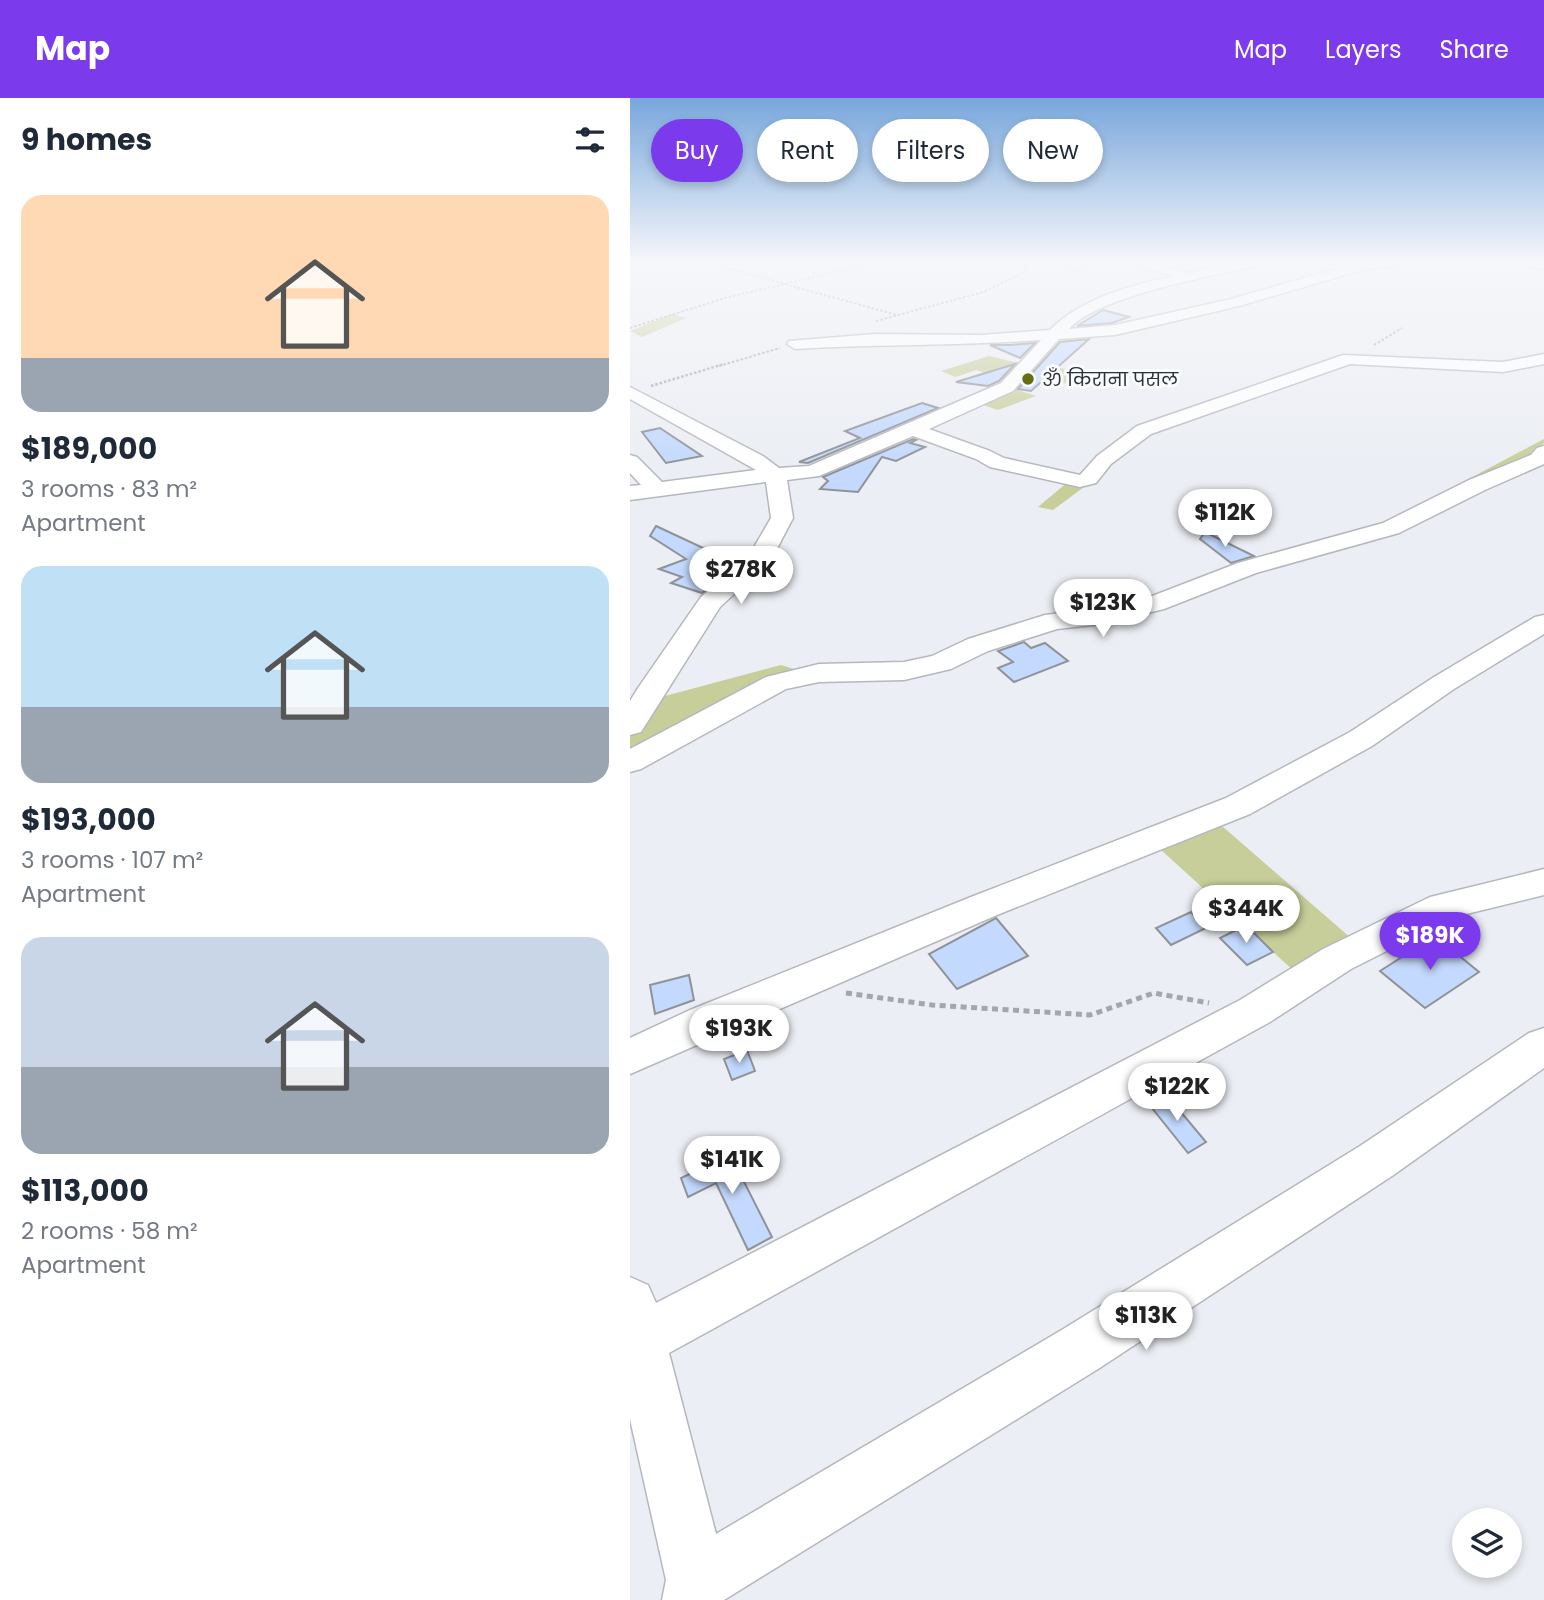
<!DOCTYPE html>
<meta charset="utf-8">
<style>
body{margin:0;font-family:Poppins,"Noto Sans Devanagari",sans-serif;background:#f6f6f7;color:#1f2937;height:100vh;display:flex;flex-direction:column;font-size:26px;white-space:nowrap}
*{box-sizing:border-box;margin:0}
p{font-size:23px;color:#747a83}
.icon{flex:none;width:38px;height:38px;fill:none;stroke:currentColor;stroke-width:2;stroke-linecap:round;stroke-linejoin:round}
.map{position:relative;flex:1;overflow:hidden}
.drawer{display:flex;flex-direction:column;background:#fff;width:630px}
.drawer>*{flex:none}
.banner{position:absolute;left:21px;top:21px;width:665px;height:63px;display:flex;gap:14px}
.tools{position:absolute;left:822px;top:1410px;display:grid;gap:14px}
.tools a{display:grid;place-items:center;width:70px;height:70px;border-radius:50%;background:#fff;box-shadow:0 4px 10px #0003;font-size:35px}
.price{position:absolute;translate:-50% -60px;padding:0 16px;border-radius:24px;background:#fff;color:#222;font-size:23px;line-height:46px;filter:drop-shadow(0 2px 4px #0008)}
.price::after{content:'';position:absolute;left:50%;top:42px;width:21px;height:16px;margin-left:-10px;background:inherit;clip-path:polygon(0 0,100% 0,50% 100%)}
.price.on{background:#7c3aed;color:#fff}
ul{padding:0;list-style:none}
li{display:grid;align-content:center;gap:14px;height:371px;padding:0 21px}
li span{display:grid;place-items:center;height:217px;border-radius:21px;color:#555}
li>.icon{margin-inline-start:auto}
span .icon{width:126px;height:126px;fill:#fffc;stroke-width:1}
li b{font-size:30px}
h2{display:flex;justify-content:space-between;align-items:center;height:84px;padding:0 21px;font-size:30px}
.chip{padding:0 24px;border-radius:32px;background:#fff;box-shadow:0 4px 10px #0003;font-size:24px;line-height:63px}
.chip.on{background:#7c3aed;color:#fff}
header{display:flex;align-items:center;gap:42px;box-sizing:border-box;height:98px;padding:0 35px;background:#7c3aed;color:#fff}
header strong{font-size:33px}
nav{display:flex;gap:38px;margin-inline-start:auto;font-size:24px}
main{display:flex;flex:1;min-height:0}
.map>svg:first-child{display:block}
</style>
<header>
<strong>Map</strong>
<nav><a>Map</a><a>Layers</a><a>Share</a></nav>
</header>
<main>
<section class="drawer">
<h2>9 homes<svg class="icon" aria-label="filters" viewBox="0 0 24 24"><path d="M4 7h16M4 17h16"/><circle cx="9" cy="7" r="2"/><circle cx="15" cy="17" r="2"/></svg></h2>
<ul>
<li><span style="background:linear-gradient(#ffd9b3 75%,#9aa5b1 0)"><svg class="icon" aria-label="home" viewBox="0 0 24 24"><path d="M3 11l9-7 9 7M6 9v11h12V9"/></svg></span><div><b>$189,000</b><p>3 rooms · 83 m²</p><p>Apartment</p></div></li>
<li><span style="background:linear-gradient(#bfe0f5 65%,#9aa5b1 0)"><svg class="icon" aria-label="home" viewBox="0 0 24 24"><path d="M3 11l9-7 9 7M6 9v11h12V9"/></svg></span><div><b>$193,000</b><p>3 rooms · 107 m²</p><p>Apartment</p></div></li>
<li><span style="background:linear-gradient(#c9d6e8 60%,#9aa5b1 0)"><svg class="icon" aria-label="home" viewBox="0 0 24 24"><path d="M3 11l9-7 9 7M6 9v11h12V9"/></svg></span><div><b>$113,000</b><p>2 rooms · 58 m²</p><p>Apartment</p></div></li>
</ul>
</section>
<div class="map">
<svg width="914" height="1502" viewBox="0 0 914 1502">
<rect width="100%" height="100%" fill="#ebeef4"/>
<!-- green -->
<g fill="#c8ce9a">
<polygon points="43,216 56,220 12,239 0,233"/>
<polygon points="359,258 388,265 374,282 347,272 325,279 311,273"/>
<polygon points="401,265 465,276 437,286 394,274"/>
<polygon points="381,290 406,298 368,312 347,305"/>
<polygon points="914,341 914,345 896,361 761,422"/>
<polygon points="439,383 458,386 423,412 408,409"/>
<polygon points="151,567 170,573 0,655 0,638 27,590 35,598"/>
<polygon points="592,728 722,841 664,873 530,751"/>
</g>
<!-- building -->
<g fill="#c3d9fd" stroke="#8f9297" stroke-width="2">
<polygon points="473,212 499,219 482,225 447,228"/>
<polygon points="459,241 401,293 388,291 430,244"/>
<polygon points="405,245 390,260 360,247 380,247"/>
<polygon points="385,266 369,283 358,288 326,284"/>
<polygon points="292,305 308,310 178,365 169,364 230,340 215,333"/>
<polygon points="30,330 72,358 36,365 12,334"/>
<polygon points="283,341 286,342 280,345 295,349 266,363 252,359 228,394 190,391 198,383 193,379"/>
<polygon points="26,428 86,456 69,463 98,472 72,495 41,485 52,479 29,471 56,461 20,438"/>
<polygon points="575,434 624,458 601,465 570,441"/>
<polygon points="394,544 401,550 415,545 438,563 384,584 368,570 383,564 368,553"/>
<polygon points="561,814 576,830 541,847 526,830"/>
<polygon points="366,820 398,858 327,891 299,856"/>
<polygon points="616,827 643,854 617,867 590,840"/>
<polygon points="805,838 849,874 795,910 750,873"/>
<polygon points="59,877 64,902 25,916 20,887"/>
<polygon points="117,952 125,973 102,982 94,961"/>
<polygon points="535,995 576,1044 558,1055 518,1005"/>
<polygon points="110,1052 117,1070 109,1074 142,1139 118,1152 86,1085 58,1099 51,1080"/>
</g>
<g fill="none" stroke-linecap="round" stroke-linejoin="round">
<defs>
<g id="minor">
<polygon points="448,162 470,162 441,172 434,168"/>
<path d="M491,162H513L558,175L618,162H643L637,166C590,176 469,197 439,231L485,227L601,201L734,163L788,162L782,166L735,171L609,208L485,237L429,241L383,293L299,331L360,353L374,360L450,377L467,358L507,328L713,257L873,264L914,256V266L873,274L720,266L521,336L481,366L466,385L450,389L360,369L346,361L283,338L189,378L157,382L163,420L141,462L90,509L11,634L0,637V603L8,590L71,499L119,458L141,420L136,384L0,402V388L11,387L0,375V357L7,359L32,384L126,372L0,301V289L133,358L149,370L179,368L371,285L411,242C329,248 247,246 165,251L157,246L159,243L245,236L351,237L420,232C450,201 502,187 543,178Z"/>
<polygon points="882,162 914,163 914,171 883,165"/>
<polygon points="914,348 914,366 855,392 769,435 626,475 534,511 472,526 427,531 358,553 321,571 274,582 189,584 156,591 11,671 0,674 0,651 136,579 189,566 274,564 302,558 338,541 415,517 472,510 517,500 608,465 753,425 839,382 901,357 907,350"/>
<polygon points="914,517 914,536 824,591 742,648 620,716 367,817 0,976 0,940 60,912 341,799 596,700 720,634 804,579 905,519"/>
<polygon points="914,771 914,797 824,819 721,871 640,924 39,1255 86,1436 430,1233 730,1048 899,935 914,930 914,970 762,1078 468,1271 94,1502 32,1502 36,1482 0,1321 0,1179 18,1187 26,1205 610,902 693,851 800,799"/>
</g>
</defs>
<!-- minor casing -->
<use href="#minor" stroke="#b4b8bd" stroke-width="3"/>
<!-- path-far2 -->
<g stroke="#a3a6aa" stroke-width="2" stroke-dasharray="2.5 2" stroke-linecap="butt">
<polyline points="68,162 267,217"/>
<polyline points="246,223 353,194 398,173 395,166 404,162"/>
<polyline points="0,230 95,200 256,162"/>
<polyline points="744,247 772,230"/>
<polyline points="89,268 150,250"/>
</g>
<!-- path-far1 -->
<polyline stroke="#a3a6aa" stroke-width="2.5" stroke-dasharray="2.5 2" stroke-linecap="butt" points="21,288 94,266"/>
<!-- path -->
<polyline stroke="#a3a6aa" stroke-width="5" stroke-dasharray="6 4.5" stroke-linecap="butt" points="216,895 302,907 460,917 524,895 579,905"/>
<!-- minor -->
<use href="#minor" fill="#fff" fill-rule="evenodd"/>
</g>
<!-- sky -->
<linearGradient id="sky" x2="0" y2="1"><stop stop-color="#78a7dc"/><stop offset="0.44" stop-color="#f6f7fa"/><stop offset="1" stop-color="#f6f7fa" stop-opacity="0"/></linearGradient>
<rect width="914" height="372" fill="url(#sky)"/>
<!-- markers -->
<circle fill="#676d11" stroke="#f9fcff" stroke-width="2.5" cx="398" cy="281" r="7"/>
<g text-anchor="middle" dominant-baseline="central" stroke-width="6" stroke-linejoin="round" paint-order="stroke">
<!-- far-poi labels -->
<g font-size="19" fill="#303133" stroke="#f9fcff" text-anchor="start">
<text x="412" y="281">ॐ किराना पसल</text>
</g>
</g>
</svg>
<div class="tools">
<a><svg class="icon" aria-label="layers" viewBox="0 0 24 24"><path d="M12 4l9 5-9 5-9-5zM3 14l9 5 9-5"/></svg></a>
</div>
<b class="price" style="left:595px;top:451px">$112K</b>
<b class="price" style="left:111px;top:508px">$278K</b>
<b class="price" style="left:473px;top:541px">$123K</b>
<b class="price" style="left:616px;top:847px">$344K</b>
<b class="price on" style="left:800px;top:874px">$189K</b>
<b class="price" style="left:109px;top:967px">$193K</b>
<b class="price" style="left:547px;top:1025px">$122K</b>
<b class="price" style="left:102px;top:1098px">$141K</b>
<b class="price" style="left:516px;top:1254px">$113K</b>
<div class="banner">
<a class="chip on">Buy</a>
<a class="chip">Rent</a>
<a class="chip">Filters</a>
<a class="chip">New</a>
</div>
</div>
</main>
